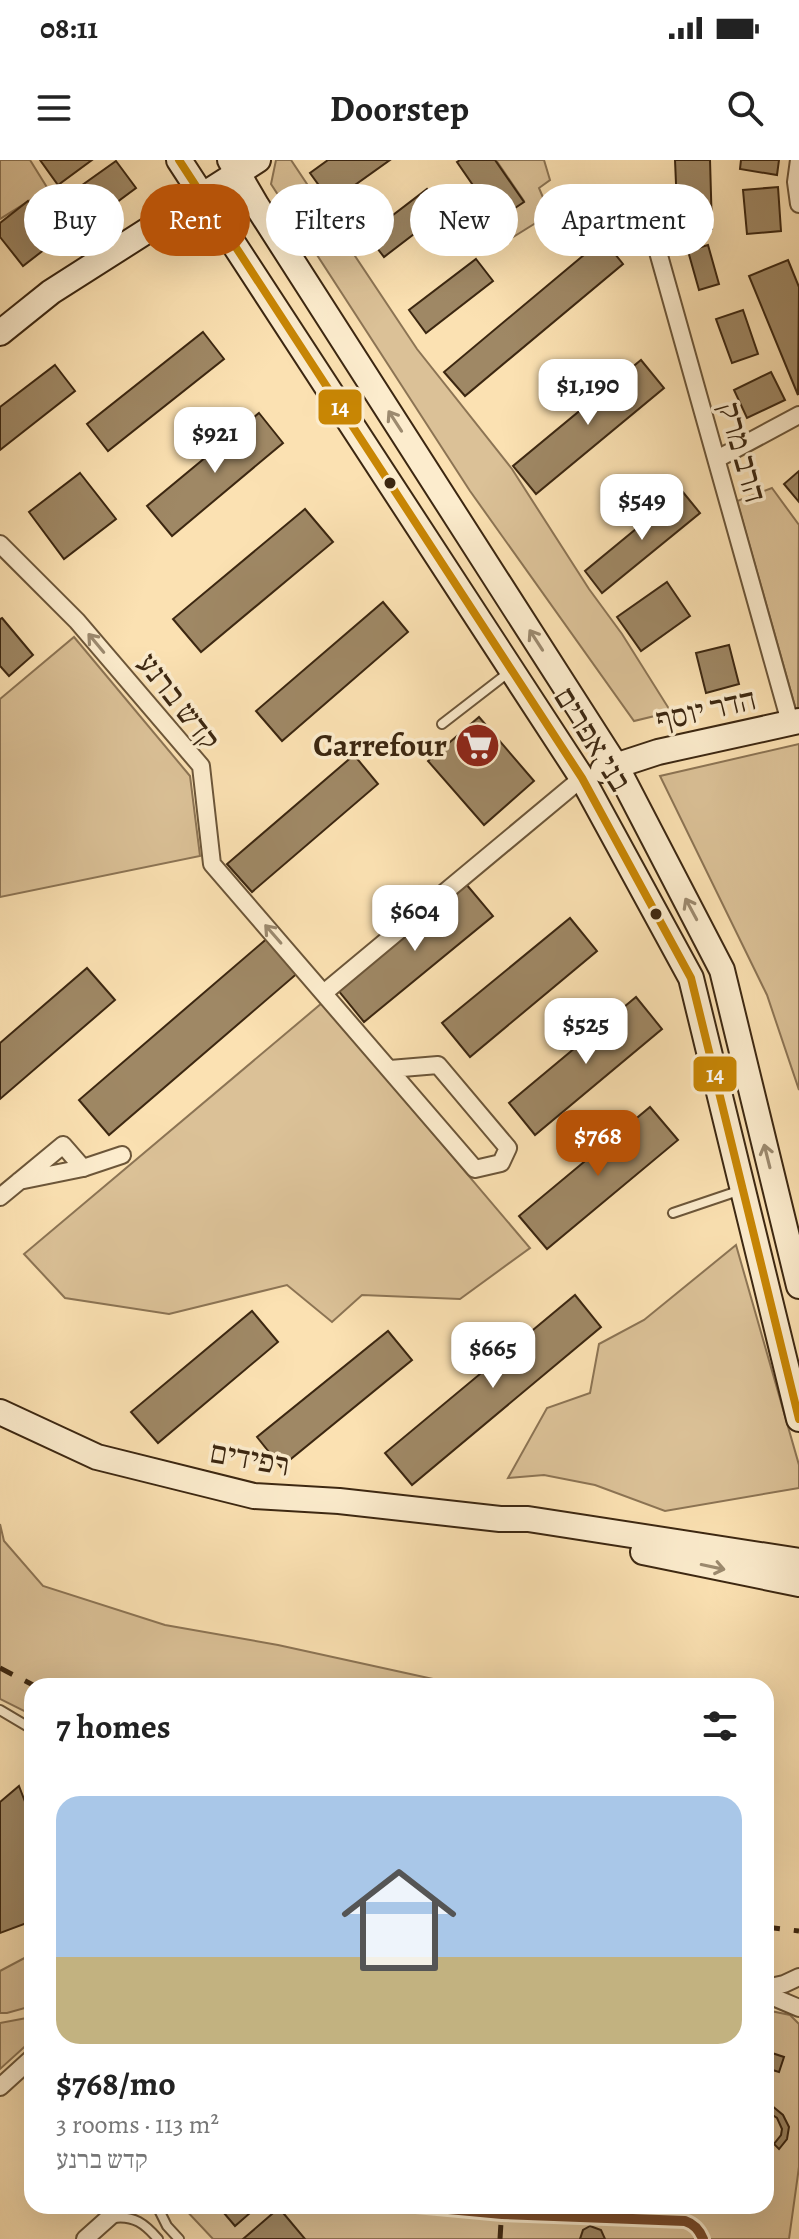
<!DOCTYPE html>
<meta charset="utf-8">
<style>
body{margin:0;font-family:Alegreya,"Frank Ruhl Libre",serif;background:#f2f2f2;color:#222;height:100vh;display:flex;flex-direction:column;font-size:30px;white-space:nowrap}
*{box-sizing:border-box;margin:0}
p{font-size:26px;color:#767676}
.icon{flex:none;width:44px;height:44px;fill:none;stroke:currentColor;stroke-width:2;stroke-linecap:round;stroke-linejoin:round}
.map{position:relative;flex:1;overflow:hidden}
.drawer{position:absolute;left:24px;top:1518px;width:750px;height:536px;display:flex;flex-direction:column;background:#fff;border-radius:24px;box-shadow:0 8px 32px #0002}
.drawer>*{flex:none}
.guide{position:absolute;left:24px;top:24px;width:752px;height:72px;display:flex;gap:16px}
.price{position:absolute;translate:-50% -68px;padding:0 18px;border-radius:16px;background:#fff;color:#222;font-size:26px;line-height:52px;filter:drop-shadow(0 2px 4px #0008)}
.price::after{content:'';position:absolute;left:50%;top:48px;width:24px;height:18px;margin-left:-12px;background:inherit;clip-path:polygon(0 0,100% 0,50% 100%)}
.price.selected{background:#b45309;color:#fff}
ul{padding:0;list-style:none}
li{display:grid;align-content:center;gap:16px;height:424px;padding:0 32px}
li+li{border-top:2px solid #e0e0e0}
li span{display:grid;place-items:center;height:248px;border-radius:24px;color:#555}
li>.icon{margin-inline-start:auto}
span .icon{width:144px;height:144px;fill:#fffc;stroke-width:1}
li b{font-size:34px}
h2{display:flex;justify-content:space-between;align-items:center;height:96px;padding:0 32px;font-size:34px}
.chip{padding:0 28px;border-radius:36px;background:#fff;box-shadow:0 8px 32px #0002;font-size:28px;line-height:72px}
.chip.selected{background:#b45309;color:#fff}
.status{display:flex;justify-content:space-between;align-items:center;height:56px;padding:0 40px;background:#fff;direction:ltr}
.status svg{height:22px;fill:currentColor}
header{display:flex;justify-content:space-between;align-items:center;height:104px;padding:0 32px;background:#fff;font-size:36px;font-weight:700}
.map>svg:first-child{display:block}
</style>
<div class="status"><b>08:11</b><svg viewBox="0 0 49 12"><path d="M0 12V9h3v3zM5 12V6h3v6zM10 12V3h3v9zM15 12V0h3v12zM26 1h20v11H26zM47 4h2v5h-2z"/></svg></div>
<header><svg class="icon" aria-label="menu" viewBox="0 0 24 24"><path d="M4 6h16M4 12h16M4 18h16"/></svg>Doorstep<svg class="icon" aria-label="search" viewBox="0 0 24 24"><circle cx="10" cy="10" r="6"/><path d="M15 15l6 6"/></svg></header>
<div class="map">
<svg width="799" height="2079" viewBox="0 0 799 2079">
<rect width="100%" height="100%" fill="#fbe1b2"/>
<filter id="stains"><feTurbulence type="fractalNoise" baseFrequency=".0025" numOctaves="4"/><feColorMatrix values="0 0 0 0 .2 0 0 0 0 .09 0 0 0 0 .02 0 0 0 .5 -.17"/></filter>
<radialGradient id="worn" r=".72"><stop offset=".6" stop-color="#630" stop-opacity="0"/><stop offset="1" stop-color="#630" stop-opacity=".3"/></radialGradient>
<!-- green -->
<g fill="#dbc197" stroke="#8c7454" stroke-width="2">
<polygon points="0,0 30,0 48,29 0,59"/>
<polygon points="276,0 291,0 417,189 512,309 589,429 622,474 671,552 634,561 470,331 271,24"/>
<polygon points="496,0 544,0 550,20 539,28 550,54 510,79 497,60 524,41"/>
<polygon points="772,328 799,365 798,557 737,341"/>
<polygon points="74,477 190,616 200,696 0,737 0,539"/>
<polygon points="799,584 799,930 767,835 660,616"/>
<polygon points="322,843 530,1088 460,1139 362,1135 332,1162 287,1125 169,1154 65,1138 24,1094"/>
<polygon points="736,1085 799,1305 799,1328 665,1351 595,1325 544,1315 508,1318 547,1248 590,1233 599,1184 644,1160"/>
<polygon points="0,1364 4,1381 43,1426 165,1465 278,1485 465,1526 32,1526 32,1555 0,1539"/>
<polygon points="32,1794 32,1846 7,1853 0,1853 0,1811"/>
<polygon points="766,1850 790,1855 799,1864 799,2007 789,2079 213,2079 182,2046 766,2046"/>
<polygon points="32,1857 32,1880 0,1909 0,1863"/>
</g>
<!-- building -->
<g fill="#9f8865" stroke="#3c2711" stroke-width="2">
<polygon points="40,0 92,0 58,25"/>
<polygon points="328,0 390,0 331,42 310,13"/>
<polygon points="460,0 495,0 524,42 497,60 457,2"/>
<polygon points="675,0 710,0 712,69 678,71"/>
<polygon points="741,0 779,0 777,15 740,9"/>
<polygon points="116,1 136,28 78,71 57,43"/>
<polygon points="778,27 781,71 747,74 743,30"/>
<polygon points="427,29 444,51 384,97 367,75"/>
<polygon points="28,41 58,79 23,106 0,77 0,63"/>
<polygon points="603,79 623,104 465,236 444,212"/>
<polygon points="708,85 719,124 699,130 688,91"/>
<polygon points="476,99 493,121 426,173 409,150"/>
<polygon points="788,100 799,127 798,235 749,116"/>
<polygon points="743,150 758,194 732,203 716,159"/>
<polygon points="203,172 224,199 108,291 87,264"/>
<polygon points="641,200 664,228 536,334 513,306"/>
<polygon points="55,205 75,231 0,290 0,247"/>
<polygon points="771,212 785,240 747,258 734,230"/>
<polygon points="259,253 283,283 172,376 147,346"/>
<polygon points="799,311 799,342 784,324"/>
<polygon points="80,313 116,359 64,399 29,352"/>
<polygon points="682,331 700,353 602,433 585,411"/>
<polygon points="305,349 333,382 201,492 173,459"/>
<polygon points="667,422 690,456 641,491 617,457"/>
<polygon points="383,442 408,472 282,581 256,551"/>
<polygon points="2,458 33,495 9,516 0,506 0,459"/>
<polygon points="729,485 739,524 706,533 696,493"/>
<polygon points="479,557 534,621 484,665 428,601"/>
<polygon points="354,595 378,624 252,732 227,704"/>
<polygon points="466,724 493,756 364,862 337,829"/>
<polygon points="570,758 597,791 470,897 442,863"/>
<polygon points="270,776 300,811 109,975 79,940"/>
<polygon points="87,808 115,840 0,939 0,883"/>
<polygon points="636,837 662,869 535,975 509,943"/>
<polygon points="650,947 678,980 547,1089 519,1056"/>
<polygon points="575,1135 601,1167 412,1325 385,1293"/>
<polygon points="252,1151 278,1182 158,1283 131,1252"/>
<polygon points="388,1171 412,1200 281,1307 257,1277"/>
<polygon points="19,1626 32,1660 32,1761 0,1773 0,1642"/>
<polygon points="766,1891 784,1897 779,1912 766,1908"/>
<polygon points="771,1945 783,1955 789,1967 787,1979 779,1989 774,1984 781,1975 782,1969 777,1958 771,1954"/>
<polygon points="218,2046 270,2046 263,2052 258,2046 235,2066"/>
<polygon points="279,2048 305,2079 243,2079"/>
<polygon points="590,2066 601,2070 605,2079 580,2079 583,2070"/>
</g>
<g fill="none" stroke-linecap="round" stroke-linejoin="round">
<defs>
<g id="lane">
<polyline points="442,564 508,513"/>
<polyline points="673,1053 741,1030"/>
<polyline points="0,1550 32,1569"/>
<polyline points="157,2046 167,2066 179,2079"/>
<path d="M113,2058C134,2055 145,2064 158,2079"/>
</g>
<g id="street">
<polyline points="799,0 796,22 799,44"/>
<polyline points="644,36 651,67 790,562"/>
<polyline points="717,299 799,255"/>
<polyline points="0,384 77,461 201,606 212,704 475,1009 501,1003 508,988 438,905 390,909"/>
<polyline points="325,832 582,618"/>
<polyline points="83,1008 122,995"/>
<polyline points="0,1037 63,985 83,1008 19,1021"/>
<polyline points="766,1828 784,1824 799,1817"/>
<polyline points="766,1834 799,1848"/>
<polyline points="0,1927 32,1898"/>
<polyline points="85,2079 122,2046"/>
</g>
<g id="secondary">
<polyline points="179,0 582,618 691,818 799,1259"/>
<polyline points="230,0 257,46 616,606 722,810 799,1126"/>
<polyline points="0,173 51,132 258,0"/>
<polyline points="603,610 658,592 799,561"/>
<polyline points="0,1252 97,1297 254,1336 339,1341 500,1359 528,1359 799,1401"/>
<polyline points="643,1392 799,1424"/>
</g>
</defs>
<!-- lane casing -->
<use href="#lane" stroke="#6c5639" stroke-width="12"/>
<!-- street casing -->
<use href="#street" stroke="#6c5639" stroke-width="20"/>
<!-- secondary casing -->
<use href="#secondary" stroke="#3c2711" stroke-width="28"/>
<!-- lane -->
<use href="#lane" stroke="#fceccd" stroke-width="8"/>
<!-- street -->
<use href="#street" stroke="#fceccd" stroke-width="16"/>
<!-- secondary -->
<use href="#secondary" stroke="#fceccd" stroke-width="24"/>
<!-- rail -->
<g stroke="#3c2711" stroke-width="5" stroke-dasharray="14 14" stroke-linecap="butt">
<polyline points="0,1508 35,1526"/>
<polyline points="766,1767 799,1771"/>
<path d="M416,2046L502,2054L685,2061C694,2064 699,2069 703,2079"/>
<polyline points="500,2079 502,2046"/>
</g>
<defs>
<polyline id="bus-1" points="179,0 582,618 691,818 799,1259"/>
</defs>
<!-- bus-1 casing -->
<use href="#bus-1" stroke="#fceccd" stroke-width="14"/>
<!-- bus-1 -->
<use href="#bus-1" stroke="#c88604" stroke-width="8"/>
<defs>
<path id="rail-1" d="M416,2046L502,2054L685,2061C694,2064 699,2069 703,2079"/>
</defs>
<!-- rail-1 casing -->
<use href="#rail-1" stroke="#fceccd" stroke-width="16"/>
<!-- rail-1 -->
<use href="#rail-1" stroke="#7a4b2a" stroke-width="10"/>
</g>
<!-- one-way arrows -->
<defs><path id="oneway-shaft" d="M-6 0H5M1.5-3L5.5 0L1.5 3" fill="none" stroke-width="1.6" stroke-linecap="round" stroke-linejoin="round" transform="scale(2)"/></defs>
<g stroke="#9c8a6f">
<use href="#oneway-shaft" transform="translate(395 261) rotate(-123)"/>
<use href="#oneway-shaft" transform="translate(536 480) rotate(-123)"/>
<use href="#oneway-shaft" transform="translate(96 483) rotate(-130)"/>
<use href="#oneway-shaft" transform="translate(691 749) rotate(-118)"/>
<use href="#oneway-shaft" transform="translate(273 774) rotate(-131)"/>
<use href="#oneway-shaft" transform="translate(767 996) rotate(-104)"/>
<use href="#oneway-shaft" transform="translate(713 1407) rotate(12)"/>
</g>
<!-- icons -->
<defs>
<symbol id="supermarket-disc" viewBox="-11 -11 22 22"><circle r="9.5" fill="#8f2418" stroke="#fceccd"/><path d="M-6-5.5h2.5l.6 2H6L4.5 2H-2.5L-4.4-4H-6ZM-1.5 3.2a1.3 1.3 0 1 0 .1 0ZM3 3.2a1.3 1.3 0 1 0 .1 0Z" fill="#fff"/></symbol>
</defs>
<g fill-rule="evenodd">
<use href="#supermarket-disc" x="452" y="560" width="51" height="51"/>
</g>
<!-- markers -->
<g fill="#3c2711" stroke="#fceccd" stroke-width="3">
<circle cx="390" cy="323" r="7"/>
<circle cx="656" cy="754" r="7"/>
</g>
<g text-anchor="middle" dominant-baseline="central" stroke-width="7" stroke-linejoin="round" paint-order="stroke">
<!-- street labels -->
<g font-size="32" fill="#3c2711" stroke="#fceccd">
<text transform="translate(743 292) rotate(74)">הרב מרק</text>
<text transform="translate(179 541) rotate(52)">קדש ברנע</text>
<text transform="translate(706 549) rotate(-13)">הדר יוסף</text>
<text transform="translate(593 579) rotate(58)">בני אפרים</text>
<text transform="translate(250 1298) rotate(10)">רפידים</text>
</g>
<!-- poi labels -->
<g font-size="32" font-weight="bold" fill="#3c2711" stroke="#fceccd" text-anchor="end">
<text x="447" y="585">Carrefour</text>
</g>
</g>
<g stroke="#fceccd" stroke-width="3">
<rect x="317" y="228" width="46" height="38" rx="8" fill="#c88604"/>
<rect x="692" y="895" width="46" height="38" rx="8" fill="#c88604"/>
</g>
<g font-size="22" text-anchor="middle" font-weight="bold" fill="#fff">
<text x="340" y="255">14</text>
<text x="715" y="922">14</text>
</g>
<rect width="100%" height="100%" filter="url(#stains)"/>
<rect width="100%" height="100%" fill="url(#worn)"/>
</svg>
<b class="price" style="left:588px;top:267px">$1,190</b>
<b class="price" style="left:215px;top:315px">$921</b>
<b class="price" style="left:642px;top:382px">$549</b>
<b class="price" style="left:415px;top:793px">$604</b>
<b class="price" style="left:586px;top:906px">$525</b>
<b class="price selected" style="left:598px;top:1018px">$768</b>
<b class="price" style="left:493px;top:1230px">$665</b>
<div class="guide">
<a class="chip">Buy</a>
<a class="chip selected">Rent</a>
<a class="chip">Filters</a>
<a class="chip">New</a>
<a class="chip">Apartment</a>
</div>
<section class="drawer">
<h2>7 homes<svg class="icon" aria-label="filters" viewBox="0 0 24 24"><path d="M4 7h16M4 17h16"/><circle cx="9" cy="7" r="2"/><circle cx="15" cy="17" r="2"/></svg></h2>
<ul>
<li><span style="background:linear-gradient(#a9c7e8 65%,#c2b280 0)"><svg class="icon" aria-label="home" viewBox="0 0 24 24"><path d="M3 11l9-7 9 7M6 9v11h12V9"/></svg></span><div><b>$768/mo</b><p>3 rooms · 113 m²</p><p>קדש ברנע</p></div></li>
</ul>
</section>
</div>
